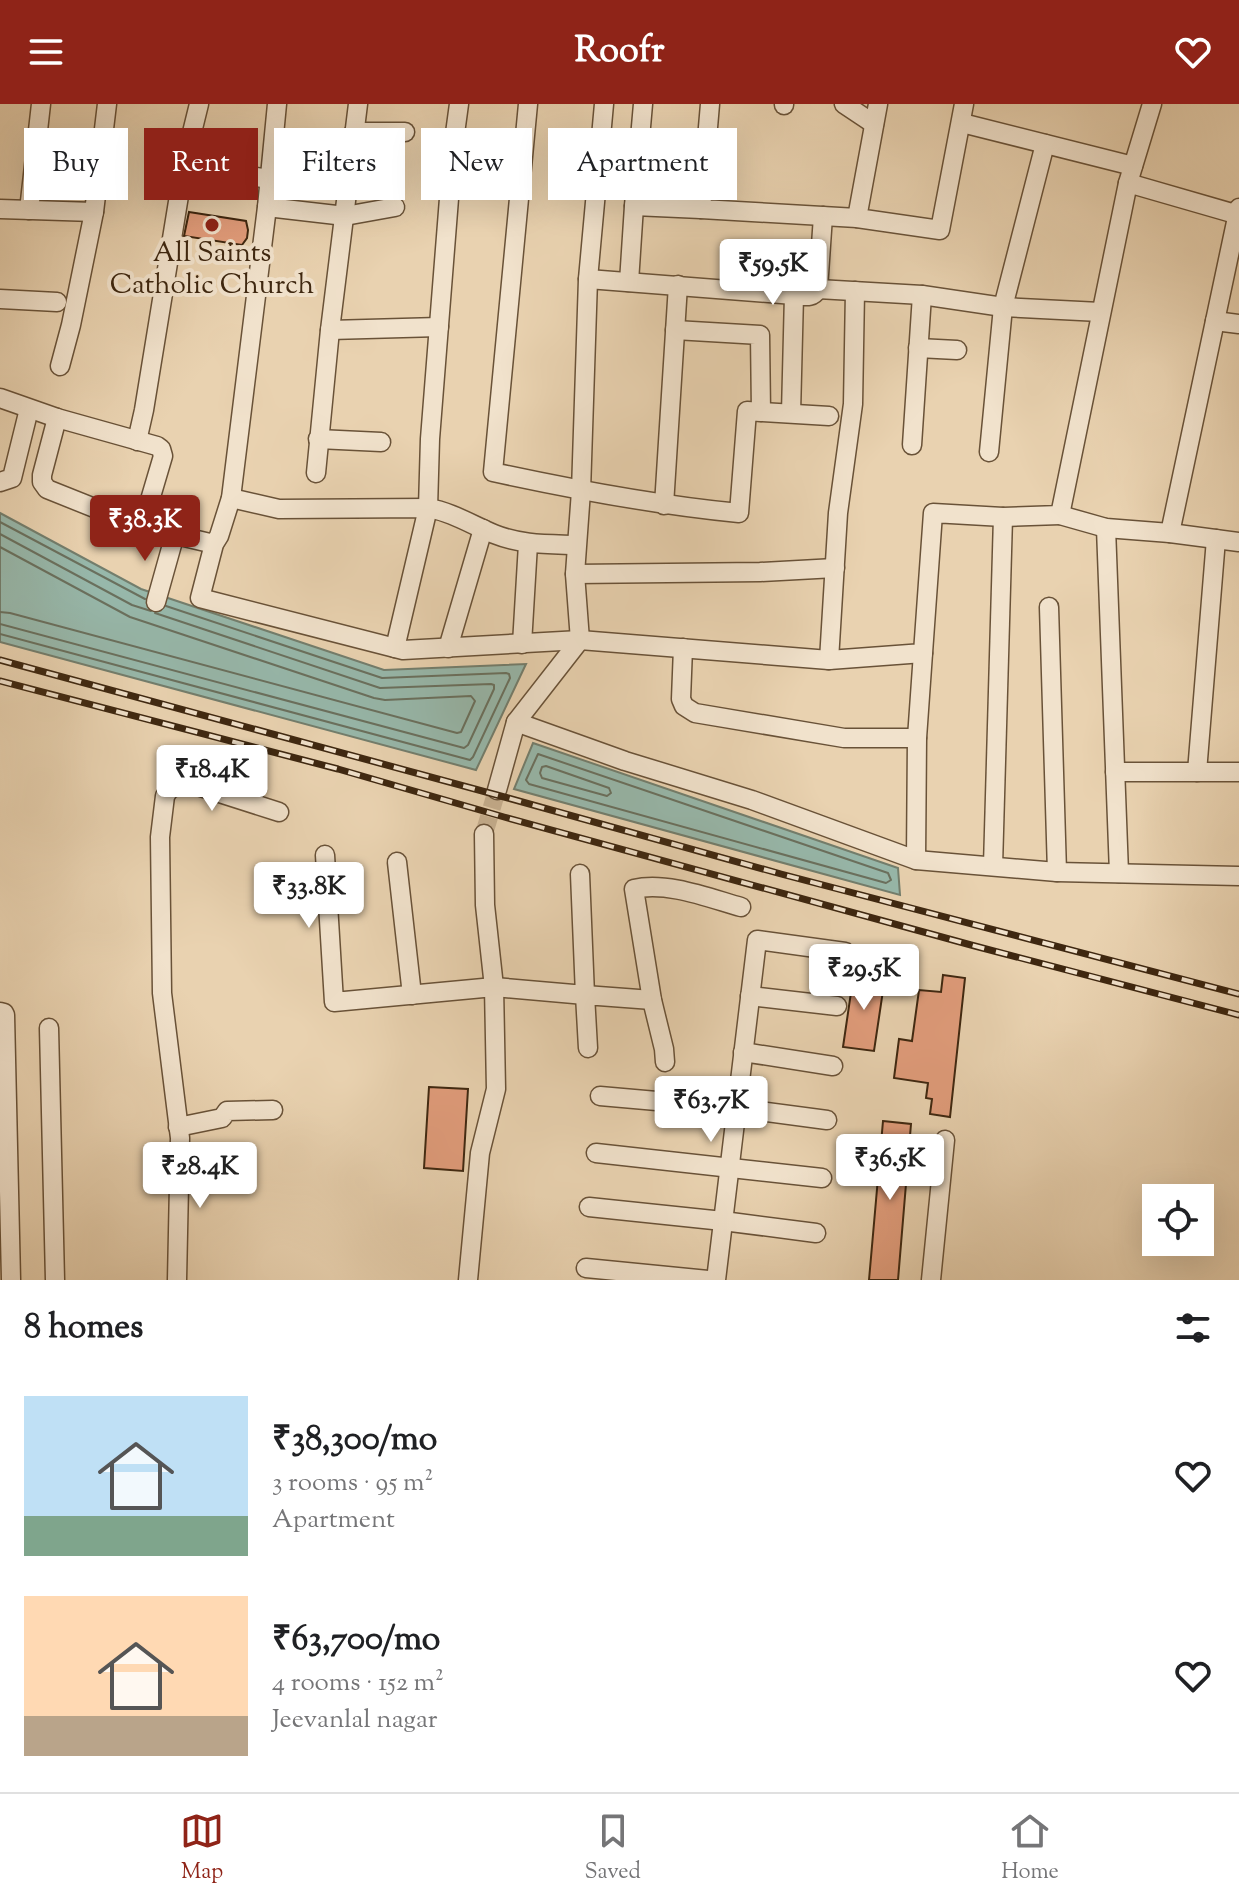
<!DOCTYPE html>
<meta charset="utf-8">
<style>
body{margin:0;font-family:"Sorts Mill Goudy",serif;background:#f2f2f2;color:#202124;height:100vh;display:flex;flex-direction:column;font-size:30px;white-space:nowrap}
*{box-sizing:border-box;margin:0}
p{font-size:26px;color:#757577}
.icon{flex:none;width:44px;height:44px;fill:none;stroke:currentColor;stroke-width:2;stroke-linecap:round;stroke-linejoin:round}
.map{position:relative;height:1176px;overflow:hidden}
.details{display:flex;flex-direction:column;background:#fff;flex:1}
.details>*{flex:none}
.banner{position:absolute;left:24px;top:24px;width:800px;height:72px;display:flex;gap:16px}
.tools{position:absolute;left:1142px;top:1080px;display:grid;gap:16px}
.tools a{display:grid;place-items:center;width:72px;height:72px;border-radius:0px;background:#fff;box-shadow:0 8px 32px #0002;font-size:40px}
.price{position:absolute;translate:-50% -68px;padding:0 18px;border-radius:8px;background:#fff;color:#222;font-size:26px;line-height:52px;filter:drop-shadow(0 2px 4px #0008)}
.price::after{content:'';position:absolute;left:50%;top:48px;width:24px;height:18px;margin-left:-12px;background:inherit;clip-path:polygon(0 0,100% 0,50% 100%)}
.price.active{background:#8f2418;color:#fff}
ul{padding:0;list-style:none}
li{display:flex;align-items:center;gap:24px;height:200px;padding:0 24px}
li span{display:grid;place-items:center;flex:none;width:224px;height:160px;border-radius:0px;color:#555}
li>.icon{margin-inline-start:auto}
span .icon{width:96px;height:96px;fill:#fffc;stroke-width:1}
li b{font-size:34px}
h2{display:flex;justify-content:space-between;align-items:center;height:96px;padding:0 24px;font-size:34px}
.pill{padding:0 28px;border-radius:0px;background:#fff;box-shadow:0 8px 32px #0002;font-size:28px;line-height:72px}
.pill.active{background:#8f2418;color:#fff}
header{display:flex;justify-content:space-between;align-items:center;height:104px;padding:0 24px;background:#8f2418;color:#fff;font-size:36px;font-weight:800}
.dock{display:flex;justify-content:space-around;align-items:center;height:112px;border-top:2px solid #e0e0e0;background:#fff;font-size:22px;color:#757577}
.dock a{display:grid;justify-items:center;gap:4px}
.dock .active{color:#8f2418}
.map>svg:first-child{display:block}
</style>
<header><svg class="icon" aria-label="menu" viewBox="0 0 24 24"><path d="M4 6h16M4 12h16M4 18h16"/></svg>Roofr<svg class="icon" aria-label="heart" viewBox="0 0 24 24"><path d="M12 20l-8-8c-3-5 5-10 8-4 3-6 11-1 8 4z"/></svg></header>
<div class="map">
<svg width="1239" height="1176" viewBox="0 0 1239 1176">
<rect width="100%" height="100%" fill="#e9d2b0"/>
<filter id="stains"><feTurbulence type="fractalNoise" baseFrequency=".0025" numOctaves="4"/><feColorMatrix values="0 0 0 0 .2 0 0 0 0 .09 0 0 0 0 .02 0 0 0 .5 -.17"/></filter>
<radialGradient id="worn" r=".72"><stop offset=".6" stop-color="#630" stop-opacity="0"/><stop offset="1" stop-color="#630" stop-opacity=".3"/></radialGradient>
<!-- water -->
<g fill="#97b8ab" stroke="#737e6d" stroke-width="2">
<polygon points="0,409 141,485 384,566 526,560 476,666 0,538"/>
<polygon points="533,639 898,764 900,791 514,685"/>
</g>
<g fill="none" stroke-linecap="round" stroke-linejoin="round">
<!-- shore -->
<g stroke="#6a705e" stroke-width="2">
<polyline points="0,418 145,495"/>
<polyline points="0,430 132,501 151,507"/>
<polyline points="0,443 130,513 374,594 385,596 471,592 475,597 461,628 457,629 10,509 0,508"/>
<polyline points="0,520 464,644 468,641 494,585 494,581 491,580 380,584 155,509"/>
<polyline points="0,530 470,656 473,653 510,574 509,570 506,569 382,574 166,502"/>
<polygon points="538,650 888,769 891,776 886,779 529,680 526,676"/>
<polygon points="546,662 609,684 611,689 607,692 542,674 540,669 542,663"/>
</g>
</g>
<!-- building -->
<g fill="#e29d7c" stroke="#3e2710" stroke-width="2">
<polygon points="189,108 246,117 248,126 247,134 242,141 184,132"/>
<polygon points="854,868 885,873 874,947 843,943"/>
<polygon points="943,871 965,874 950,1013 930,1010 932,995 926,994 928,979 894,974 899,935 912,937 919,886 941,888"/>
<polygon points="429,983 468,985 463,1067 424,1064"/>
<polygon points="883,1017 911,1020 898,1176 869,1176"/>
</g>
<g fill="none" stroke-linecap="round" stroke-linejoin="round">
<!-- minor-tunnel -->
<polyline stroke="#c7b090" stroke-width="18" stroke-dasharray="18 9" stroke-linecap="butt" points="484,730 497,686"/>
<defs>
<g id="minor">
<polyline points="277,0 267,103 231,394 219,432 214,440 200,494 403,546 580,536 829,556 923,549 933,409 1003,413 1060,411 1128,79 1152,0"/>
<path d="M528,0L493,368C576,386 655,401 739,409L747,307L829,312"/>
<polyline points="643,0 634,102 701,105"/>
<polyline points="710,0 701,105 857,114"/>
<polyline points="844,0 874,20"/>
<polyline points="878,0 857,114 940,126 964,0"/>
<polyline points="784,1 784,0"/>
<polyline points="962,19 1133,62"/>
<polyline points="354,28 405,28"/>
<polyline points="184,61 269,75"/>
<polyline points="1128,79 1239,111"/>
<polyline points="267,103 345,112 395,103"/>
<polyline points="0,105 94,108"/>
<polyline points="29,106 41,0"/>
<polyline points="588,175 794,191"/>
<polyline points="629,178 634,102"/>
<polyline points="818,185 922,191 1003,203 1100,208"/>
<polyline points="0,195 57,198"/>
<polyline points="1215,217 1239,220"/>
<polyline points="330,226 439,223"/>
<polyline points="675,226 760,231 761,308"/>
<polyline points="918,244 957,246"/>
<polyline points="60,262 71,221 94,108 107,0"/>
<polyline points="0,294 57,314 157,342 161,345 163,352 142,423"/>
<path d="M791,309L794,191C805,192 812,195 818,185L823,112"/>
<polyline points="57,314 42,371 42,378 47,385 142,423 214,440"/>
<polyline points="318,335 381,338"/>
<polyline points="137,337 144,306 184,61 199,0"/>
<polyline points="912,341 922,191"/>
<polyline points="989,348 1003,203 1045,40"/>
<polyline points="316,369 330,226 358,0"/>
<polyline points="0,378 12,374 29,305"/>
<path d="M231,394L279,405L428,404C452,408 472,421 494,430C521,441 548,440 576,441"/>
<polyline points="664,401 678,181"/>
<polyline points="1060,411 1106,424 1170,429 1239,438"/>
<polyline points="1106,424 1119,769"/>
<polyline points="1170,429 1239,104"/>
<polyline points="575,470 760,468 835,464"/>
<polyline points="156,498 175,430"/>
<polyline points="1049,503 1057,768"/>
<polyline points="522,540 528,440"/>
<polyline points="395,544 428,404 430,335 453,44 459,0"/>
<polyline points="448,544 483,425"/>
<polyline points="683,544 681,595 684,602 695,609 844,634 917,634"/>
<polyline points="829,556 838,409 853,300 855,187"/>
<polyline points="516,618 625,657 752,696 916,756 1057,768 1239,772"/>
<polyline points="1115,668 1239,668"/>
<polyline points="1197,668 1216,435"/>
<polyline points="497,686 516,618 580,536 575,470 581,387 588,175 604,0"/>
<polyline points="325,751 334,898 494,883 585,891 580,770"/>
<polyline points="916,756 917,634 923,549"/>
<polyline points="397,758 412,891"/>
<polyline points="993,762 1003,413"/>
<polyline points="750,892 837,902"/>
<polyline points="0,908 4,909 5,911 11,1176"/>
<polyline points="49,924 55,1176"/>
<polyline points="588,944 585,891 652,896"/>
<polyline points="743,948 833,962"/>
<path d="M665,958L664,945L652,896L634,785C666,777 709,794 741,803"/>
<polyline points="600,992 736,1004 827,1016"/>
<polyline points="178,1023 222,1014 227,1007 273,1006"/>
<polyline points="596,1049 822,1074"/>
<polyline points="589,1103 723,1117 816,1129"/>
<polyline points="586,1164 708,1176"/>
<polyline points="177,1176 180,1034 162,889 160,733 165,692 169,686 182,677 279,708"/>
<polyline points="468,1176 480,1049 496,985 494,883 485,801 484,730"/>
<polyline points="716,1176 757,836 845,848"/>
<polyline points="931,1176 945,1036"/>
</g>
</defs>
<!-- minor casing -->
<use href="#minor" stroke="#695238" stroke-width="21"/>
<!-- minor -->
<use href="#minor" stroke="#f1e2cc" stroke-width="18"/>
<defs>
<g id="rail">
<polyline points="0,556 508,694 781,770 1239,890"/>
<polyline points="0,577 338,665 504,713 971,841 1239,911"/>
</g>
</defs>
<!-- rail casing -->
<use href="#rail" stroke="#3e2710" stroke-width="7"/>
<!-- rail -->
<use href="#rail" stroke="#f1e2cc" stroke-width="4" stroke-dasharray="12" stroke-linecap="butt"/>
</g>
<!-- markers -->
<circle fill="#8f2418" stroke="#f1e2cc" stroke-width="3" cx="212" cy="121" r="8"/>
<g text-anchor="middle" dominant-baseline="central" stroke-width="8" stroke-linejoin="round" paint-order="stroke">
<!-- poi labels -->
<g font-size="28" fill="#3e2710" stroke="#f1e2cc">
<text x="212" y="150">All Saints<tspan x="212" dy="32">Catholic Church</tspan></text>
</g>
</g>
<rect width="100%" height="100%" filter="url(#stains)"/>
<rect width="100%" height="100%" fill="url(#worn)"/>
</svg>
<div class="tools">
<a><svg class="icon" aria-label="locate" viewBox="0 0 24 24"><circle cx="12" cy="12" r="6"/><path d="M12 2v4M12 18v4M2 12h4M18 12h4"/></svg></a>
</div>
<b class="price" style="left:773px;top:203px">₹59.5K</b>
<b class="price active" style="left:145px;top:459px">₹38.3K</b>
<b class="price" style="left:212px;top:709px">₹18.4K</b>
<b class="price" style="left:309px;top:826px">₹33.8K</b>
<b class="price" style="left:864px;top:908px">₹29.5K</b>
<b class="price" style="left:711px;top:1040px">₹63.7K</b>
<b class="price" style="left:890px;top:1098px">₹36.5K</b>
<b class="price" style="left:200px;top:1106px">₹28.4K</b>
<div class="banner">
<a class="pill">Buy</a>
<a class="pill active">Rent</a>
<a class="pill">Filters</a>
<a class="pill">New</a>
<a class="pill">Apartment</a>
</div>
</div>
<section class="details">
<h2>8 homes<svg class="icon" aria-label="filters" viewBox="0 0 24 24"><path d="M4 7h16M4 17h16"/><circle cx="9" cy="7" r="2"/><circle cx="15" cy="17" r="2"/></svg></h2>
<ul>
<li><span style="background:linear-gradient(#bfe0f5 75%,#7fa58c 0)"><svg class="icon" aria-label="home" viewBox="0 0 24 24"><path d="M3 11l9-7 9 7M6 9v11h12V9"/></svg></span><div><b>₹38,300/mo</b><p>3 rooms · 95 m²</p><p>Apartment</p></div><svg class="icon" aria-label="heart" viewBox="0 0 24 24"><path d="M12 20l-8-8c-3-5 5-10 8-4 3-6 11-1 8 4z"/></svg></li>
<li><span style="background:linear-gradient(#ffd9b3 75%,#b9a48a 0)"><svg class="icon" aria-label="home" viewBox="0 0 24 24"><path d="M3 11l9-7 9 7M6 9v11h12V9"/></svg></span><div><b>₹63,700/mo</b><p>4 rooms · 152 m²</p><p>Jeevanlal nagar</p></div><svg class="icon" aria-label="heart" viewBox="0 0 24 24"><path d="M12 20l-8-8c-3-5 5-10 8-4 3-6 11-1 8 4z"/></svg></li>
</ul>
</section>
<nav class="dock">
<a class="active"><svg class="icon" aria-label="map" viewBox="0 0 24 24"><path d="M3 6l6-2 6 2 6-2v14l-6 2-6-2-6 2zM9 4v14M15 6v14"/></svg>Map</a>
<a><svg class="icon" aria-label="saved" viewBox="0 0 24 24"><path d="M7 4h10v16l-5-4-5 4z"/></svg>Saved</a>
<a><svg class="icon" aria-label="home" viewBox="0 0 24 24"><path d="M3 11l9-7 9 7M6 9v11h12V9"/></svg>Home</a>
</nav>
